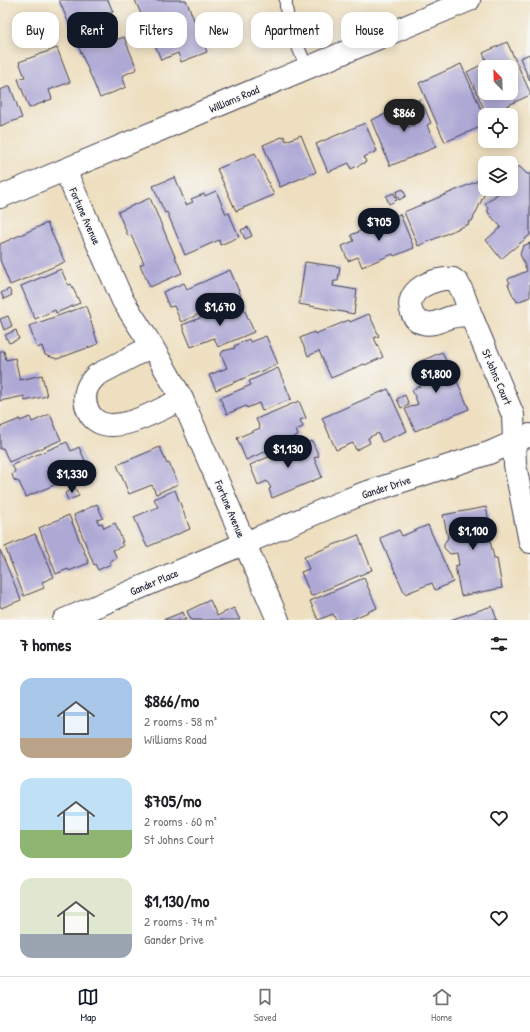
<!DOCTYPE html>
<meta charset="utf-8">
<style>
body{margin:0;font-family:"Patrick Hand",sans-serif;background:#f2f2f2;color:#202124;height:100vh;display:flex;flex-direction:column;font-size:15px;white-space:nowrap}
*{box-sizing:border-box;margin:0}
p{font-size:13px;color:#757577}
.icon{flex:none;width:22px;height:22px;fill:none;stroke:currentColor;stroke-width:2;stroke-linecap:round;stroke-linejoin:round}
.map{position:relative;height:620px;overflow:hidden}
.details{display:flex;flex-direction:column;background:#fff;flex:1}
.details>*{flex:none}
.hud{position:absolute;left:12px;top:12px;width:506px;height:36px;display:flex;gap:8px}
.needle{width:26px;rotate:337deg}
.fabs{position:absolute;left:478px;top:60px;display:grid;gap:8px}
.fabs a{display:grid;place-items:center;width:40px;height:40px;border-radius:8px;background:#fff;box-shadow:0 2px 10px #0003;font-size:20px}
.price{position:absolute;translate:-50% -34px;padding:0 9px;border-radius:14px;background:#111827;color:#fff;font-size:13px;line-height:26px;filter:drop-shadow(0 1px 2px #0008)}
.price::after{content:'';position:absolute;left:50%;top:24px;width:12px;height:9px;margin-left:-6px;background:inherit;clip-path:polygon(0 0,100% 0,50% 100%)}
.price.on{background:#222;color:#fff}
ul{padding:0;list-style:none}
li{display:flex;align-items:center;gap:12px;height:100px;padding:0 20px}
li span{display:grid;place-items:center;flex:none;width:112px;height:80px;border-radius:12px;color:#555}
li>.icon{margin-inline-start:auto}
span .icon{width:48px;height:48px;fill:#fffc;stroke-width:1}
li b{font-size:17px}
h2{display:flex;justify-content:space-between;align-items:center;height:48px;padding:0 20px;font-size:17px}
.tag{padding:0 14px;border-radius:12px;background:#fff;box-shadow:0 2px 10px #0003;font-size:14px;line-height:36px}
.tag.on{background:#111827;color:#fff}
.dock{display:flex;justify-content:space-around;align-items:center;height:56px;border-top:1px solid #e0e0e0;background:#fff;font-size:11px;color:#757577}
.dock a{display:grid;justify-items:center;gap:2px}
.dock .on{color:#111827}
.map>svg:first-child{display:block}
</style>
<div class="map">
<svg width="530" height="620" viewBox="0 0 530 620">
<rect width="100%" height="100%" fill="#f6f6f2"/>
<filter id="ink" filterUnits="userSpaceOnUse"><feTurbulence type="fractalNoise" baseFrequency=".025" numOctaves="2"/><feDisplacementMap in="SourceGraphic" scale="8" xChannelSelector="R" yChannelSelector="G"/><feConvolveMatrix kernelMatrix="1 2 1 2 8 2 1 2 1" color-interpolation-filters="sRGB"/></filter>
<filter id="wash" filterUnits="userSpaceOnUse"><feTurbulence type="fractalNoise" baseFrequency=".012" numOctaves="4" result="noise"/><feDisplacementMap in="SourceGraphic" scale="16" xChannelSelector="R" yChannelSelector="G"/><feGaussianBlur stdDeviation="0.9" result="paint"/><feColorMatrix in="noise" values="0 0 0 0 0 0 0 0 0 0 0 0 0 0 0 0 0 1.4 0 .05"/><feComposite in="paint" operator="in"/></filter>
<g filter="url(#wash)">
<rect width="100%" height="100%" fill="#eedfc0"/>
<g id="blocks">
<!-- building -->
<g fill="#aea8d5" fill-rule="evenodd">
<polygon points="59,0 108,0 113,12 100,18 110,42 124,37 137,69 122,76 126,87 100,98"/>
<polygon points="135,0 186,0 207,52 181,62 178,53 161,60 152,37 165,32 161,22 147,28"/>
<path d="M507,42L530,92V95L487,115L467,72L487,62L483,53ZM485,67H511V93H485Z"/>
<polygon points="57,48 70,82 49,90 52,99 29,108 18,79 25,77 19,62"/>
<polygon points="530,54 530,81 520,58"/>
<polygon points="461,64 485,118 485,125 445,142 419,83"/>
<polygon points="10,86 22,118 0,126 0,90"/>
<polygon points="421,99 431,123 427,125 436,147 390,166 371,120 400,108 408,127 414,125 406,105"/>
<polygon points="365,123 377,151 364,157 366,162 351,169 349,163 328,172 316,144"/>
<polygon points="301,135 316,172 280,187 263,145 284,136 286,141"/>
<polygon points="255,153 274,195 236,211 217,169"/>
<polygon points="511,166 520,167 527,174 530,174 530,235 501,259 486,240 501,227 490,215 488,212 488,208 485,204 504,189 511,189"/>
<polygon points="175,177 186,205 193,202 191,199 204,194 205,196 216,191 226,214 229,213 239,237 220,245 219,240 185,255 167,212 165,213 153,186"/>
<polygon points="480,180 485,193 472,221 468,222 469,224 418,246 404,212"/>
<polygon points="403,189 406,196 399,200 396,192"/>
<polygon points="394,193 397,200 389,204 386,196"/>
<polygon points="150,198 182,273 150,287 140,265 144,263 131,235 128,236 118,212"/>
<polygon points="400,214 414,248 394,256 393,254 362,267 358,257 348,261 342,246 354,241 351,235"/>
<polygon points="47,223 65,262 10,285 0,260 0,244"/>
<polygon points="248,227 252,236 245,239 241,230"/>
<polygon points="530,243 530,297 517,302 515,298 514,298 508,284 510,283 508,279 527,271 520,254 523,246"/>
<polygon points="305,262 340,267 338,281 334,281 333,286 357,290 354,314 299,304"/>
<polygon points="61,269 68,285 71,284 80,303 56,313 55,310 35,319 21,286"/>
<polygon points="230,270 241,296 181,322 174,306 169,307 163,292 184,283 187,289"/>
<polygon points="9,289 12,295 4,299 1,293"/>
<polygon points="241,302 254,332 218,347 214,338 191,347 182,325"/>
<polygon points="86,306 98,344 57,359 45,355 42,346 37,348 29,326"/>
<polygon points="369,314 379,336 374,338 383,357 365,365 364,364 331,378 319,351 308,356 300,338 314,332 315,334 349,320 350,322"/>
<polygon points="8,316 12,326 4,330 0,319"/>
<polygon points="16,330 19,339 9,343 5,335"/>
<polygon points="266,336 278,364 216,390 209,375 227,368 221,354 223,351 235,348 234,346 249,339 250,342"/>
<polygon points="0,351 4,351 6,360 15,358 20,380 42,375 47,396 25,401 24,396 0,401"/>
<polygon points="442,352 449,368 451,367 469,409 415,431 405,409 418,404 412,390 422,385 420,380 426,377 419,362"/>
<polygon points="278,368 291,399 262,411 259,403 247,408 246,406 227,414 220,398 251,385 249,381"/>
<polygon points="388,389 407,431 382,442 378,433 368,438 370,443 356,450 353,443 336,450 322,418"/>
<polygon points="405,395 409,405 401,408 397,399"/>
<polygon points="299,401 306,418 300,420 303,427 296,430 298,435 285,441 285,443 246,460 237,438 260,428 256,419"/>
<polygon points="50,414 61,440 9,462 3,448 0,449 0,427 20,419 20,421 30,417 32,422"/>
<polygon points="305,441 306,443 312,441 319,456 314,458 322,477 272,498 269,489 271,488 267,481 258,485 250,465"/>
<polygon points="67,442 71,451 79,447 89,470 26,497 19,482 14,480 12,475 15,471 12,465"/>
<polygon points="160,447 167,464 169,463 178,484 156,494 152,485 129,494 117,465"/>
<polygon points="75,488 79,496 68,500 65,493"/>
<polygon points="175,490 190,529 147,547 134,517 158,507 154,499"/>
<polygon points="97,504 103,518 97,520 99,524 102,523 104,528 115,523 123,542 121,542 123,546 113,550 117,558 110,561 111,564 98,570 95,564 94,565 74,515"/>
<polygon points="486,507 492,536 489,536 494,558 497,558 502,588 461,596 455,566 459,565 457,553 450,554 444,548 444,544 448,538 443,515"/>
<polygon points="69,515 89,563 69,571 68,569 56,574 39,528"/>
<polygon points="428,525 453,582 435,590 432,583 405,594 380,538 399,530 402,536"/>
<polygon points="35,534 54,577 42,582 44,588 24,596 5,547"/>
<polygon points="358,535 372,570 311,596 301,572 309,569 304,557"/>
<polygon points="0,550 21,600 1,608 0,605"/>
<polygon points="364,578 377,608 350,620 336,620 333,614 318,620 310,601"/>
<polygon points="210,600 217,616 234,608 240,620 191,620 187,611"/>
<polygon points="492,606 497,620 450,620"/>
<polygon points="183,612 186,620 163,620"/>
</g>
</g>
</g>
<g filter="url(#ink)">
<use href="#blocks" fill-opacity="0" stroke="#413e4f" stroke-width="1"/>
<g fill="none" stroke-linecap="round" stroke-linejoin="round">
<defs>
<path id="service" d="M286,0C284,18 300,51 307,68"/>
<g id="minor">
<polyline points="65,170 123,301 152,346 182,399 278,620"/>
<path d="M471,315C464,315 459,315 452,317C443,319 433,326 423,323C418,322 414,318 412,313C402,290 435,277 453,279L458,283L463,293L471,315L513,415L515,465L530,542"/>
<path d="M152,346L97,375C88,383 83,392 86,405C98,448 158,410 182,399"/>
<polyline points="64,620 342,502 362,494 489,453 530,435"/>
</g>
<polyline id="tertiary" points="0,197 469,0"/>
</defs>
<!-- service casing -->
<use href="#service" stroke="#413e4f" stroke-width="14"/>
<!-- minor casing -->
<use href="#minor" stroke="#413e4f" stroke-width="24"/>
<!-- tertiary casing -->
<use href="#tertiary" stroke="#413e4f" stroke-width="24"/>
<!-- service -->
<use href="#service" stroke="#fff" stroke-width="12"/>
<!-- minor -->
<use href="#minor" stroke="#fff" stroke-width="22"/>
<!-- tertiary -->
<use href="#tertiary" stroke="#fff" stroke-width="22"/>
</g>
</g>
<g text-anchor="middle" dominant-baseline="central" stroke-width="3" stroke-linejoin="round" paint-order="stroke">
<!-- street labels -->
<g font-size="11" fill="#22223b" stroke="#f6f6f2">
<text transform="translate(234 99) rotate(-23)">Williams Road</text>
<text transform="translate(85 216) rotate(66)">Fortune Avenue</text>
<text transform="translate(497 377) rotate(67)">St Johns Court</text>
<text transform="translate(386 487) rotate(-18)">Gander Drive</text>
<text transform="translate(230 509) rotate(67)">Fortune Avenue</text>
<text transform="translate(154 582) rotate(-23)">Gander Place</text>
</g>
</g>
</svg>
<div class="fabs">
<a><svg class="needle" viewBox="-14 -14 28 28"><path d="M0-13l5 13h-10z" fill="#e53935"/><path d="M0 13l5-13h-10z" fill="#757577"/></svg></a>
<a><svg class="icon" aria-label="locate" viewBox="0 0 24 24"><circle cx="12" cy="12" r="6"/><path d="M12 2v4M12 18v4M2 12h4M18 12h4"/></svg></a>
<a><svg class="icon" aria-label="layers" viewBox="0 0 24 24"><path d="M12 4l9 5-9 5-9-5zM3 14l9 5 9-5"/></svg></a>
</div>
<b class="price on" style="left:404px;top:133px">$866</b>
<b class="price" style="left:379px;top:242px">$705</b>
<b class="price" style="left:220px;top:327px">$1,670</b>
<b class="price" style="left:436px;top:394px">$1,800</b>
<b class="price" style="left:288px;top:469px">$1,130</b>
<b class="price" style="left:72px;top:494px">$1,330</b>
<b class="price" style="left:473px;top:551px">$1,100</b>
<div class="hud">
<a class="tag">Buy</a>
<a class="tag on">Rent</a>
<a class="tag">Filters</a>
<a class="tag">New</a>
<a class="tag">Apartment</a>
<a class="tag">House</a>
</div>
</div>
<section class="details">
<h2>7 homes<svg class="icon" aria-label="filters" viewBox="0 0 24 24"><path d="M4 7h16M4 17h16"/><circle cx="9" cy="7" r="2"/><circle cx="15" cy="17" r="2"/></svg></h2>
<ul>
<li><span style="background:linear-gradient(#a9c7e8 75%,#b9a48a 0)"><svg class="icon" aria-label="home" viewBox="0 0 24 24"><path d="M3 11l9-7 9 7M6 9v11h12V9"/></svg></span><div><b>$866/mo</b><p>2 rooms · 58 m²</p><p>Williams Road</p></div><svg class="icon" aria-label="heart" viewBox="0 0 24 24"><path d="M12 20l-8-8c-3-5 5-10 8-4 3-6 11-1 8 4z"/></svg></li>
<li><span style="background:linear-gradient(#bfe0f5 65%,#8fb573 0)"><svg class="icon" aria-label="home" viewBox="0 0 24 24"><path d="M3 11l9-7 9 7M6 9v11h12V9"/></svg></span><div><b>$705/mo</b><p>2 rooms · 60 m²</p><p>St Johns Court</p></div><svg class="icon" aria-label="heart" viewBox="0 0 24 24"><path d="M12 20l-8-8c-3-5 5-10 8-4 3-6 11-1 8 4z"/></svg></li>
<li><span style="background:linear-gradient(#dfe7d0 70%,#9aa5b1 0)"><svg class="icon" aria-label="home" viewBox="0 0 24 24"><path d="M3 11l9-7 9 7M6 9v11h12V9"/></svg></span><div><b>$1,130/mo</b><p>2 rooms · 74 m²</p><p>Gander Drive</p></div><svg class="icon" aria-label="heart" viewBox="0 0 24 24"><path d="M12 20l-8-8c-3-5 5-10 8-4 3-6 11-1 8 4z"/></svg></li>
</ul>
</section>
<nav class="dock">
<a class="on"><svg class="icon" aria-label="map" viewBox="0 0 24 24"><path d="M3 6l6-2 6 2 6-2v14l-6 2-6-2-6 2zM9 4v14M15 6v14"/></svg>Map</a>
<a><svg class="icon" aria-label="saved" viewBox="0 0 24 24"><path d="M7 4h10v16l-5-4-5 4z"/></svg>Saved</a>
<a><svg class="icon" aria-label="home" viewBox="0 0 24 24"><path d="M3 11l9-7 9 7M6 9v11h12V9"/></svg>Home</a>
</nav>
